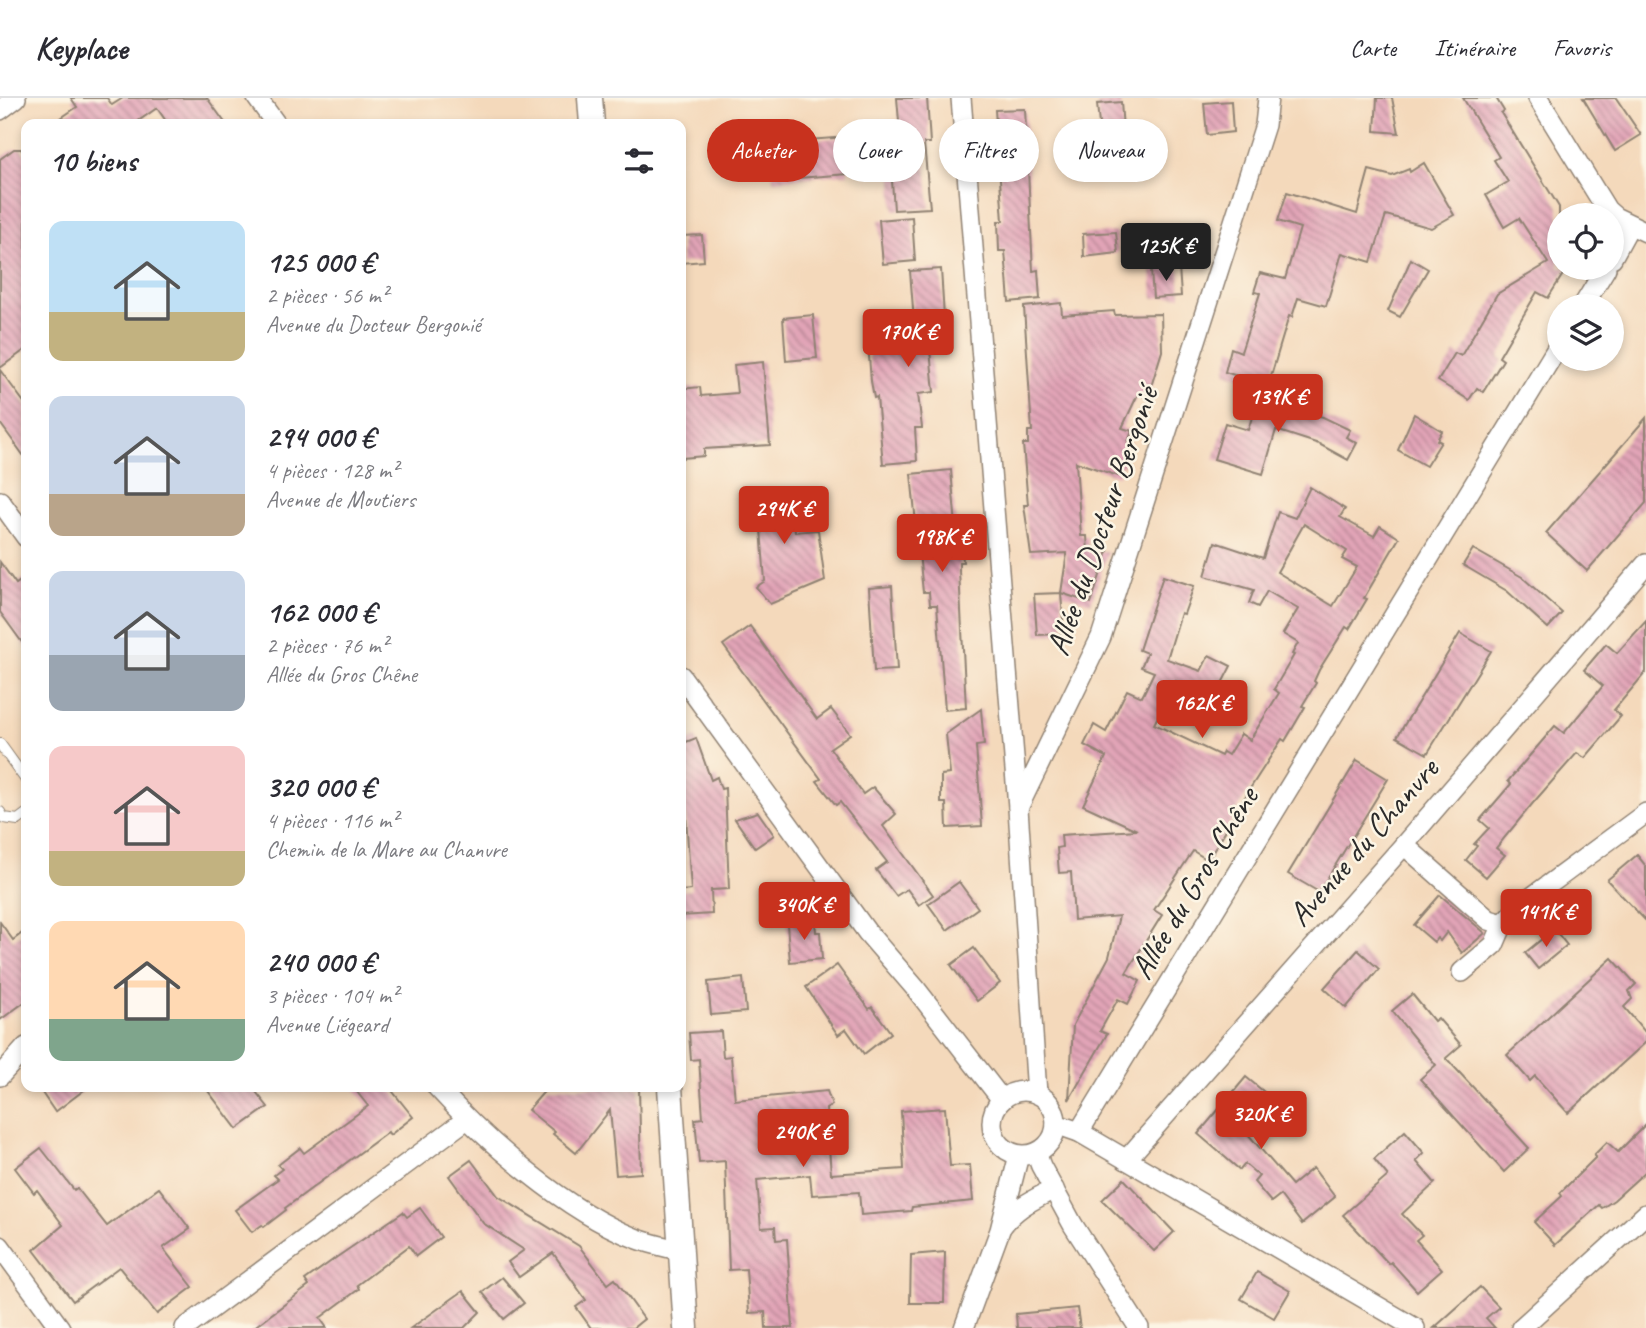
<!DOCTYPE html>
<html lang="fr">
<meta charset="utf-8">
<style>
body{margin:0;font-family:Caveat,sans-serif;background:#f2f2f3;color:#2b2b33;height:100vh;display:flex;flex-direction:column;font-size:26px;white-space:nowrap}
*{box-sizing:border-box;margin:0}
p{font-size:23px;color:#7c7c81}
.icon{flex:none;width:38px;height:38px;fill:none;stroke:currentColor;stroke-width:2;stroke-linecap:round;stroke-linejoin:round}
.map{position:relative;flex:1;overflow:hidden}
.details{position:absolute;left:21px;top:21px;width:665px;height:973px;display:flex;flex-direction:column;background:#fff;border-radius:14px;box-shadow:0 4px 10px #0003}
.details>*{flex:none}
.banner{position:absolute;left:707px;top:21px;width:665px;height:63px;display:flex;gap:14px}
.tools{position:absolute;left:1547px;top:105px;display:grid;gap:14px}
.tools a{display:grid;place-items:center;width:77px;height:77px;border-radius:50%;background:#fff;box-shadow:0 4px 10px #0003;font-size:35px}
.price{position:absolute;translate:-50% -60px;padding:0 16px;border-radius:7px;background:#c8321e;color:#fff;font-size:23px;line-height:46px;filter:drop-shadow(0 2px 4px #0008)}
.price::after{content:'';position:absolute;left:50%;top:42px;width:21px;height:16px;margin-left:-10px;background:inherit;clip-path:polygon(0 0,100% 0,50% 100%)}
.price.current{background:#222;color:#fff}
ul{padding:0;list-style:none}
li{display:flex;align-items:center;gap:21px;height:175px;padding:0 28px}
li span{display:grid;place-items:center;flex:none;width:196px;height:140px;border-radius:14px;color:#555}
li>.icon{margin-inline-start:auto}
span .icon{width:84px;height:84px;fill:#fffc;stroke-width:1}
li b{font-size:30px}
h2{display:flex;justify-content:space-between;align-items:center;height:84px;padding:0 28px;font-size:30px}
.tag{padding:0 24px;border-radius:32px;background:#fff;box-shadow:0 4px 10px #0003;font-size:24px;line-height:63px}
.tag.current{background:#c8321e;color:#fff}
header{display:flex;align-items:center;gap:42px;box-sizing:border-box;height:98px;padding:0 35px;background:#fff;border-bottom:2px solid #e1e1e2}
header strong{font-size:33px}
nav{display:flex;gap:38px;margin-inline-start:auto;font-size:24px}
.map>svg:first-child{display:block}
</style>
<header>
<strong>Keyplace</strong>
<nav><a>Carte</a><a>Itinéraire</a><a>Favoris</a></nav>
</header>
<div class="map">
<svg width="1646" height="1230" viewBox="0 0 1646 1230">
<defs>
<pattern id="building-back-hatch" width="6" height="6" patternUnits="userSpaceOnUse" patternTransform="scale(1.75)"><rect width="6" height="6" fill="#e2a4b7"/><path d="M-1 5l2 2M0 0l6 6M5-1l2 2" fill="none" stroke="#b78695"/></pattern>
</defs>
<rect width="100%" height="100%" fill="#fcf5e5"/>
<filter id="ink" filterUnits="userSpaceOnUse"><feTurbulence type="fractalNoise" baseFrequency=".0143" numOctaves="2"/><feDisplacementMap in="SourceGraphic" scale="14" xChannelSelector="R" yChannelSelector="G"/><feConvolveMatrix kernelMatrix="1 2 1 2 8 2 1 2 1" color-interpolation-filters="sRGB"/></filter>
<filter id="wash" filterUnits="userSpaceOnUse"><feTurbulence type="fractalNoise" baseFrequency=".00686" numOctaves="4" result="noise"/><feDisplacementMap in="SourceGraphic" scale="28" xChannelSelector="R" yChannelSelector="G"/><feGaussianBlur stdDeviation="1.57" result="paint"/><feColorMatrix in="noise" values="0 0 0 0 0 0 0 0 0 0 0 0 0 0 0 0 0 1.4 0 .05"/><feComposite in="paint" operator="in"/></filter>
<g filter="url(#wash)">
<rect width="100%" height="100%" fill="#f4d9bb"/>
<g id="blocks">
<!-- building -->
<g fill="url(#building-back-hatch)" fill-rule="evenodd">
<polygon points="71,0 107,0 112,7 123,0 207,0 226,26 168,26 157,10 134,26 52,26 77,9"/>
<polygon points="897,0 927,0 930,45 924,45 930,110 894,112 890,53 846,58 848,76 773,82 768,33 793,30 795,43 900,35"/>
<polygon points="1377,0 1392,0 1399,35 1375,33"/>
<polygon points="1463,0 1496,0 1504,13 1501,15 1559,109 1559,170 1567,170 1548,200 1537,194 1499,259 1503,262 1483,294 1477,290 1469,302 1438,283 1455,255 1461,258 1497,196 1548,165 1519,120 1504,129 1486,97 1508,84 1494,62 1499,59"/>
<polygon points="1583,0 1616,0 1641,37 1615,53"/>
<polygon points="1231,3 1233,34 1207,37 1204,5"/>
<polygon points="1121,4 1124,45 1102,47 1104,75 1083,76 1082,68 1077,68 1076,49 1101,47 1097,6"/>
<polygon points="1025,11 1033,173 1038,172 1040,201 1009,204 1005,153 999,153 998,123 1003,123 995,12"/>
<polygon points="14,51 21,51 26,58 26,251 0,270 0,61"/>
<polygon points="1424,65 1454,117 1431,130 1386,117 1371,164 1342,155 1326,208 1298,200 1292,219 1289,218 1268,288 1225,274 1231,250 1241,254 1260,195 1254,194 1260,175 1285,181 1300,130 1278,123 1287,94 1357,116 1369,72 1392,78 1409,71 1410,74"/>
<polygon points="912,119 915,163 883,166 879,122"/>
<polygon points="1116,134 1118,155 1084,159 1083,136"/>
<polygon points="702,137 704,163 681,165 681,138"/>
<polygon points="1411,161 1428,171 1400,219 1388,213"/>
<polygon points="1179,169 1181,198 1153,200 1151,172"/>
<polygon points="941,171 946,251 930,252 934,294 918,296 922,330 915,330 917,363 883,366 877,299 874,300 871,283 868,246 911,242 910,223 914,223 910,173"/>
<polygon points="1061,205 1062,217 1114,213 1115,217 1161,216 1162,253 1149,295 1146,299 1138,296 1122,330 1132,333 1128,344 1131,345 1124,368 1121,367 1118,378 1076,364 1081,438 1087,438 1088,453 1108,453 1091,505 1061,495 1064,536 1037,537 1034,496 1061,495 1067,455 1031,457 1024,407 1028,407 1023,346 1028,346 1028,333 1032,333 1024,209"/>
<polygon points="813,217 817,260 786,263 783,220"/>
<polygon points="763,264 770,347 704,351 704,358 682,360 681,291 700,289 701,298 737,295 734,267"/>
<polygon points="0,272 26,307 26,361 0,325"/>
<polygon points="1260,294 1292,302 1290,309 1323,319 1350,332 1346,339 1357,345 1348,362 1319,346 1276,332 1263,376 1214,361 1225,325 1248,332"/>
<polygon points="1414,316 1442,333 1437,342 1441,344 1426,368 1398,352"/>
<polygon points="1646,320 1646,405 1587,473 1546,435"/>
<polygon points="951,372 957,439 961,439 963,464 959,464 959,473 966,610 945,612 937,507 930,507 929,494 923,494 911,376"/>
<path d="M1310,389L1345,411L1340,419L1374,438L1380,428L1399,440L1364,500L1367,501L1349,531L1346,529L1319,572L1314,583L1316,585L1302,608L1305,609L1285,643L1282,641L1251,689L1208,762L1193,753L1154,812L1162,817L1126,875L1140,883L1128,906L1118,901L1100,933L1107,936L1069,1002L1073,927L1109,859L1119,818L1074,822L1071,774L1059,775L1057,750L1062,749L1061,737L1137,732L1083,707L1106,659L1084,647L1094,627L1106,634L1127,592L1142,599L1154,574L1141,569L1147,555L1139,552L1163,478L1194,488L1184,516L1181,515L1167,561L1201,573L1209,557L1231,568L1218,593L1210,590L1207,596L1176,583L1154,626L1221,658L1223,654L1228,657L1241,636L1250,642L1279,595L1274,591L1294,557L1292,556L1298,545L1283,536L1298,511L1267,493L1258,509L1249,505L1254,492L1205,478L1215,444L1263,460L1278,414L1295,420ZM1304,426L1347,453L1342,461L1357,469L1333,508L1277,474Z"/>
<polygon points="792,392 795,434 818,432 825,483 770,506 756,489 765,483 761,431 749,432 746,395"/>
<polygon points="1473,451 1522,479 1562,515 1548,530 1507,493 1463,467"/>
<polygon points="0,464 16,486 26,479 26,550 0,514"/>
<polygon points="892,488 897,572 874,573 869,490"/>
<polygon points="1646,523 1646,574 1614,612 1621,618 1585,660 1577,655 1533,705 1496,750 1505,757 1486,779 1466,762 1477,748 1474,746 1489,730 1480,722 1511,686 1508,683 1555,628 1564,635 1603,588 1584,572 1606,546 1617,555"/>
<polygon points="750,528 817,621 831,611 850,636 830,650 863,696 873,689 896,716 883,728 933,797 919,807 907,791 896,798 876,772 887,764 840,704 836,707 817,683 821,681 723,547"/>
<polygon points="1460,535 1491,553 1427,656 1397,639"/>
<polygon points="981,611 984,647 976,648 982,728 947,730 946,705 941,705 941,677 950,676 946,636"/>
<polygon points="696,640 711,682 717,679 721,691 725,690 729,791 711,792 712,816 681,818 681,793 691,792 685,704 681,706 681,646"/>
<polygon points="1357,662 1388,681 1319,794 1288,776"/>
<polygon points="758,714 774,737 755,750 735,721"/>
<polygon points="1637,757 1646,768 1646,823 1607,782"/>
<polygon points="959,784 978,810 947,832 928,806"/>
<polygon points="1440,797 1485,835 1462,855 1447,834 1440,843 1437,840 1434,844 1414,827"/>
<polygon points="815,823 816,834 820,834 822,861 790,864 787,826"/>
<polygon points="0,824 13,842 26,832 26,903 0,922"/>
<polygon points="1554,831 1567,847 1538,871 1525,855"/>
<polygon points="974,850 1000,885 977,903 951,867"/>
<polygon points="1358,852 1379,871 1346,910 1324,890"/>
<polygon points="1612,860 1636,886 1629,893 1632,901 1624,909 1646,935 1646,944 1568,1015 1535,978 1530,983 1507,957"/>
<polygon points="837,867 869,911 872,909 891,935 864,956 846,931 838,937 806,889"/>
<polygon points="743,880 746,914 711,917 708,884"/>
<polygon points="1412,896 1434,923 1438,920 1461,947 1446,960 1529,1050 1504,1074 1420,981 1436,967 1392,913"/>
<polygon points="721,933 723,959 731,958 735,1002 827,993 832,1007 826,1011 831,1076 904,1071 901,1013 945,1010 950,1068 970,1067 973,1103 912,1109 911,1113 861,1117 859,1094 812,1097 810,1077 757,1082 761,1130 775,1129 776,1142 787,1141 793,1230 766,1230 765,1214 749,1215 746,1171 729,1172 725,1063 699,1065 695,1021 703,1020 699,961 691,962 689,935"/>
<polygon points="1246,979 1280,1007 1246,1034 1292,1087 1313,1070 1335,1099 1302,1126 1280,1097 1271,1104 1254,1084 1259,1078 1245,1066 1240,1072 1198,1036"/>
<polygon points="38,989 88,989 55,1014"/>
<polygon points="205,989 252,989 268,1009 237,1031"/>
<polygon points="353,989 389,989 413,1019 390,1037 388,1034 285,1110 286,1112 264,1129 262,1127 252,1134 235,1112 278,1081 274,1077 282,1071 278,1067 300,1050 304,1055 368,1008"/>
<polygon points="548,989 639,990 641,1075 616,1077 610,1012 576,1055 553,1036 555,1034 528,1012"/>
<polygon points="1646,1026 1646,1073 1614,1102 1602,1110 1599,1107 1555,1147 1534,1124 1562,1098 1560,1095 1596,1059 1594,1057 1607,1044 1618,1054"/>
<polygon points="1405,1033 1424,1055 1416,1063 1435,1085 1402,1116 1422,1137 1416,1142 1442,1171 1417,1193 1391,1164 1389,1166 1343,1117 1388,1078 1374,1061"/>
<polygon points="41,1050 74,1092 77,1090 107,1128 159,1090 190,1131 163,1150 193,1189 157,1216 119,1169 73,1203 34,1152 63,1127 37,1092 34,1095 15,1070"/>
<polygon points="471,1062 498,1098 579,1148 608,1186 615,1181 644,1221 633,1230 591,1230 576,1209 586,1202 553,1155 519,1179 508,1164 524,1152 483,1125 449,1078"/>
<polygon points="1124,1081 1174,1134 1154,1153 1102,1102"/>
<polygon points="420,1110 441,1139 416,1158 409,1148 357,1187 359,1191 320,1220 327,1230 253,1230 309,1188 305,1182 337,1159 403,1114 407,1119"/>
<polygon points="945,1154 944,1205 910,1205 911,1157"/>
<polygon points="1257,1174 1290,1193 1274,1220 1241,1201"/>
<polygon points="502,1179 524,1205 504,1221 482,1194"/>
<polygon points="1480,1189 1499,1209 1486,1220 1495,1230 1434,1230"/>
<polygon points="463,1193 480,1214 464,1230 411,1230"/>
<polygon points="1077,1210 1080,1230 1017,1230 1016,1216"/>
</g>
</g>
</g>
<g filter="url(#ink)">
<use href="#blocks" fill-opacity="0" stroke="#908273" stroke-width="2"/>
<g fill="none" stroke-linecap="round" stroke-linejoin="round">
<defs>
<g id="service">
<polyline points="0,646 26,682"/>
<polyline points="0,714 4,720 18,722 26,716"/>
</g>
<g id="minor">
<polyline points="257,0 276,26"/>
<polyline points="961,0 1018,709"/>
<polyline points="1538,0 1607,112 1615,119 1646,134"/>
<polyline points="0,12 16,0"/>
<polyline points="1612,160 1630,127"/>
<polyline points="1583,208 1606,170"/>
<polyline points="0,403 26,439"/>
<polyline points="681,578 867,834 916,891 1002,1002"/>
<polyline points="1404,747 1489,822 1503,826"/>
<polyline points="1462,874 1494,847 1503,826 1521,807 1646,715"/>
<polyline points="0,978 26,949"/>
<path d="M437,989C486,1043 565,1113 635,1140C650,1146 666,1149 682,1153"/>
<circle cx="1024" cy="1025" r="32"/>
<polyline points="1037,996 1018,710 1101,539 1265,27 1268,0"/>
<polyline points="1056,1026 1079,1034 1415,1230"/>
<polyline points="1079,1034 1559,247"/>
<polyline points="1036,1055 1041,1068 1073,1127 1139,1230"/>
<polyline points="1126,1062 1404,747 1646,466"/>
<path d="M1002,1128C1016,1109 1033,1102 1054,1091"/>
<polyline points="0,1148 60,1230"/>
<polyline points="185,1230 467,1021"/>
<polyline points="964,1230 1000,1132 1019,1057"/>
<polyline points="1521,1230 1646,1116"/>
</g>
<g id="tertiary">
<polyline points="590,0 592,26"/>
<polyline points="670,989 686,1230"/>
</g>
</defs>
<!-- service casing -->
<use href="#service" stroke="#908273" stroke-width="12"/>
<!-- minor casing -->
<use href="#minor" stroke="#908273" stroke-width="22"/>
<!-- tertiary casing -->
<use href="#tertiary" stroke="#908273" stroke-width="27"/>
<!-- service -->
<use href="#service" stroke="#fff" stroke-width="10"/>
<!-- minor -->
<use href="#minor" stroke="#fff" stroke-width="19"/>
<!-- tertiary -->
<use href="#tertiary" stroke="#fff" stroke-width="24"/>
</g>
</g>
<g text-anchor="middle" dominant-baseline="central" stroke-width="5" stroke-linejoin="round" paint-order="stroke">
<!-- street labels -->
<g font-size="33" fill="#2b2b2b" stroke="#fcf5e5">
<text transform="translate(1102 423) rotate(-71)">Allée du Docteur Bergonié</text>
<text transform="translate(1363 744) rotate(-49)">Avenue du Chanvre</text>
<text transform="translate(1194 785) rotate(-59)">Allée du Gros Chêne</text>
</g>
</g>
</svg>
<div class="tools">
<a><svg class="icon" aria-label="locate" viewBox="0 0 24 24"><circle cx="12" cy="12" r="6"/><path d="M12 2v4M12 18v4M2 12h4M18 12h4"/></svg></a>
<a><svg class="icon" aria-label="layers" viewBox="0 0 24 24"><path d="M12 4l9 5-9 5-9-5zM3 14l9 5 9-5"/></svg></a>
</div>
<b class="price current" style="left:1166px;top:185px">125K €</b>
<b class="price" style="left:908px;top:271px">170K €</b>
<b class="price" style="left:1278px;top:336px">139K €</b>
<b class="price" style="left:784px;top:448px">294K €</b>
<b class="price" style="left:942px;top:476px">198K €</b>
<b class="price" style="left:1202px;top:642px">162K €</b>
<b class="price" style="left:804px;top:844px">340K €</b>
<b class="price" style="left:1546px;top:851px">141K €</b>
<b class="price" style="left:1261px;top:1053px">320K €</b>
<b class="price" style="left:803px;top:1071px">240K €</b>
<div class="banner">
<a class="tag current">Acheter</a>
<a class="tag">Louer</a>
<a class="tag">Filtres</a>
<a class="tag">Nouveau</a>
</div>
<section class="details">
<h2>10 biens<svg class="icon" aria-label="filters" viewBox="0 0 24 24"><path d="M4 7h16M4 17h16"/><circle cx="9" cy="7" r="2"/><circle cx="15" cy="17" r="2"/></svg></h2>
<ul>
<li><span style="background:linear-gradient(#bfe0f5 65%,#c2b280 0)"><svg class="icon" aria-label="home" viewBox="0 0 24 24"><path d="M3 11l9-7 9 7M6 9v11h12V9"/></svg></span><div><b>125 000 €</b><p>2 pièces · 56 m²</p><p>Avenue du Docteur Bergonié</p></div></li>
<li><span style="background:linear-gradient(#c9d6e8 70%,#b9a48a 0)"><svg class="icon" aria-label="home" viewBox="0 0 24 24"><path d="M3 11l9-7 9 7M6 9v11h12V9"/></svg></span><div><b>294 000 €</b><p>4 pièces · 128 m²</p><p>Avenue de Moutiers</p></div></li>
<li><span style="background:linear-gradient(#c9d6e8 60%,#9aa5b1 0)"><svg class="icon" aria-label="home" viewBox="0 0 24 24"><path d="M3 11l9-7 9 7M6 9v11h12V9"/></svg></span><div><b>162 000 €</b><p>2 pièces · 76 m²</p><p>Allée du Gros Chêne</p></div></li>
<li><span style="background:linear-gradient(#f6c9c9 75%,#c2b280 0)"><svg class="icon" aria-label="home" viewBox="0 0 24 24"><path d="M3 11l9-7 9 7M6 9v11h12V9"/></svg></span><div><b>320 000 €</b><p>4 pièces · 116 m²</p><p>Chemin de la Mare au Chanvre</p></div></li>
<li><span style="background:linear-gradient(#ffd9b3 70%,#7fa58c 0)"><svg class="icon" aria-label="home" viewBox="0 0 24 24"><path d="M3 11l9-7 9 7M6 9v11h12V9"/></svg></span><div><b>240 000 €</b><p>3 pièces · 104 m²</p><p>Avenue Liégeard</p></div></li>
</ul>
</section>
</div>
